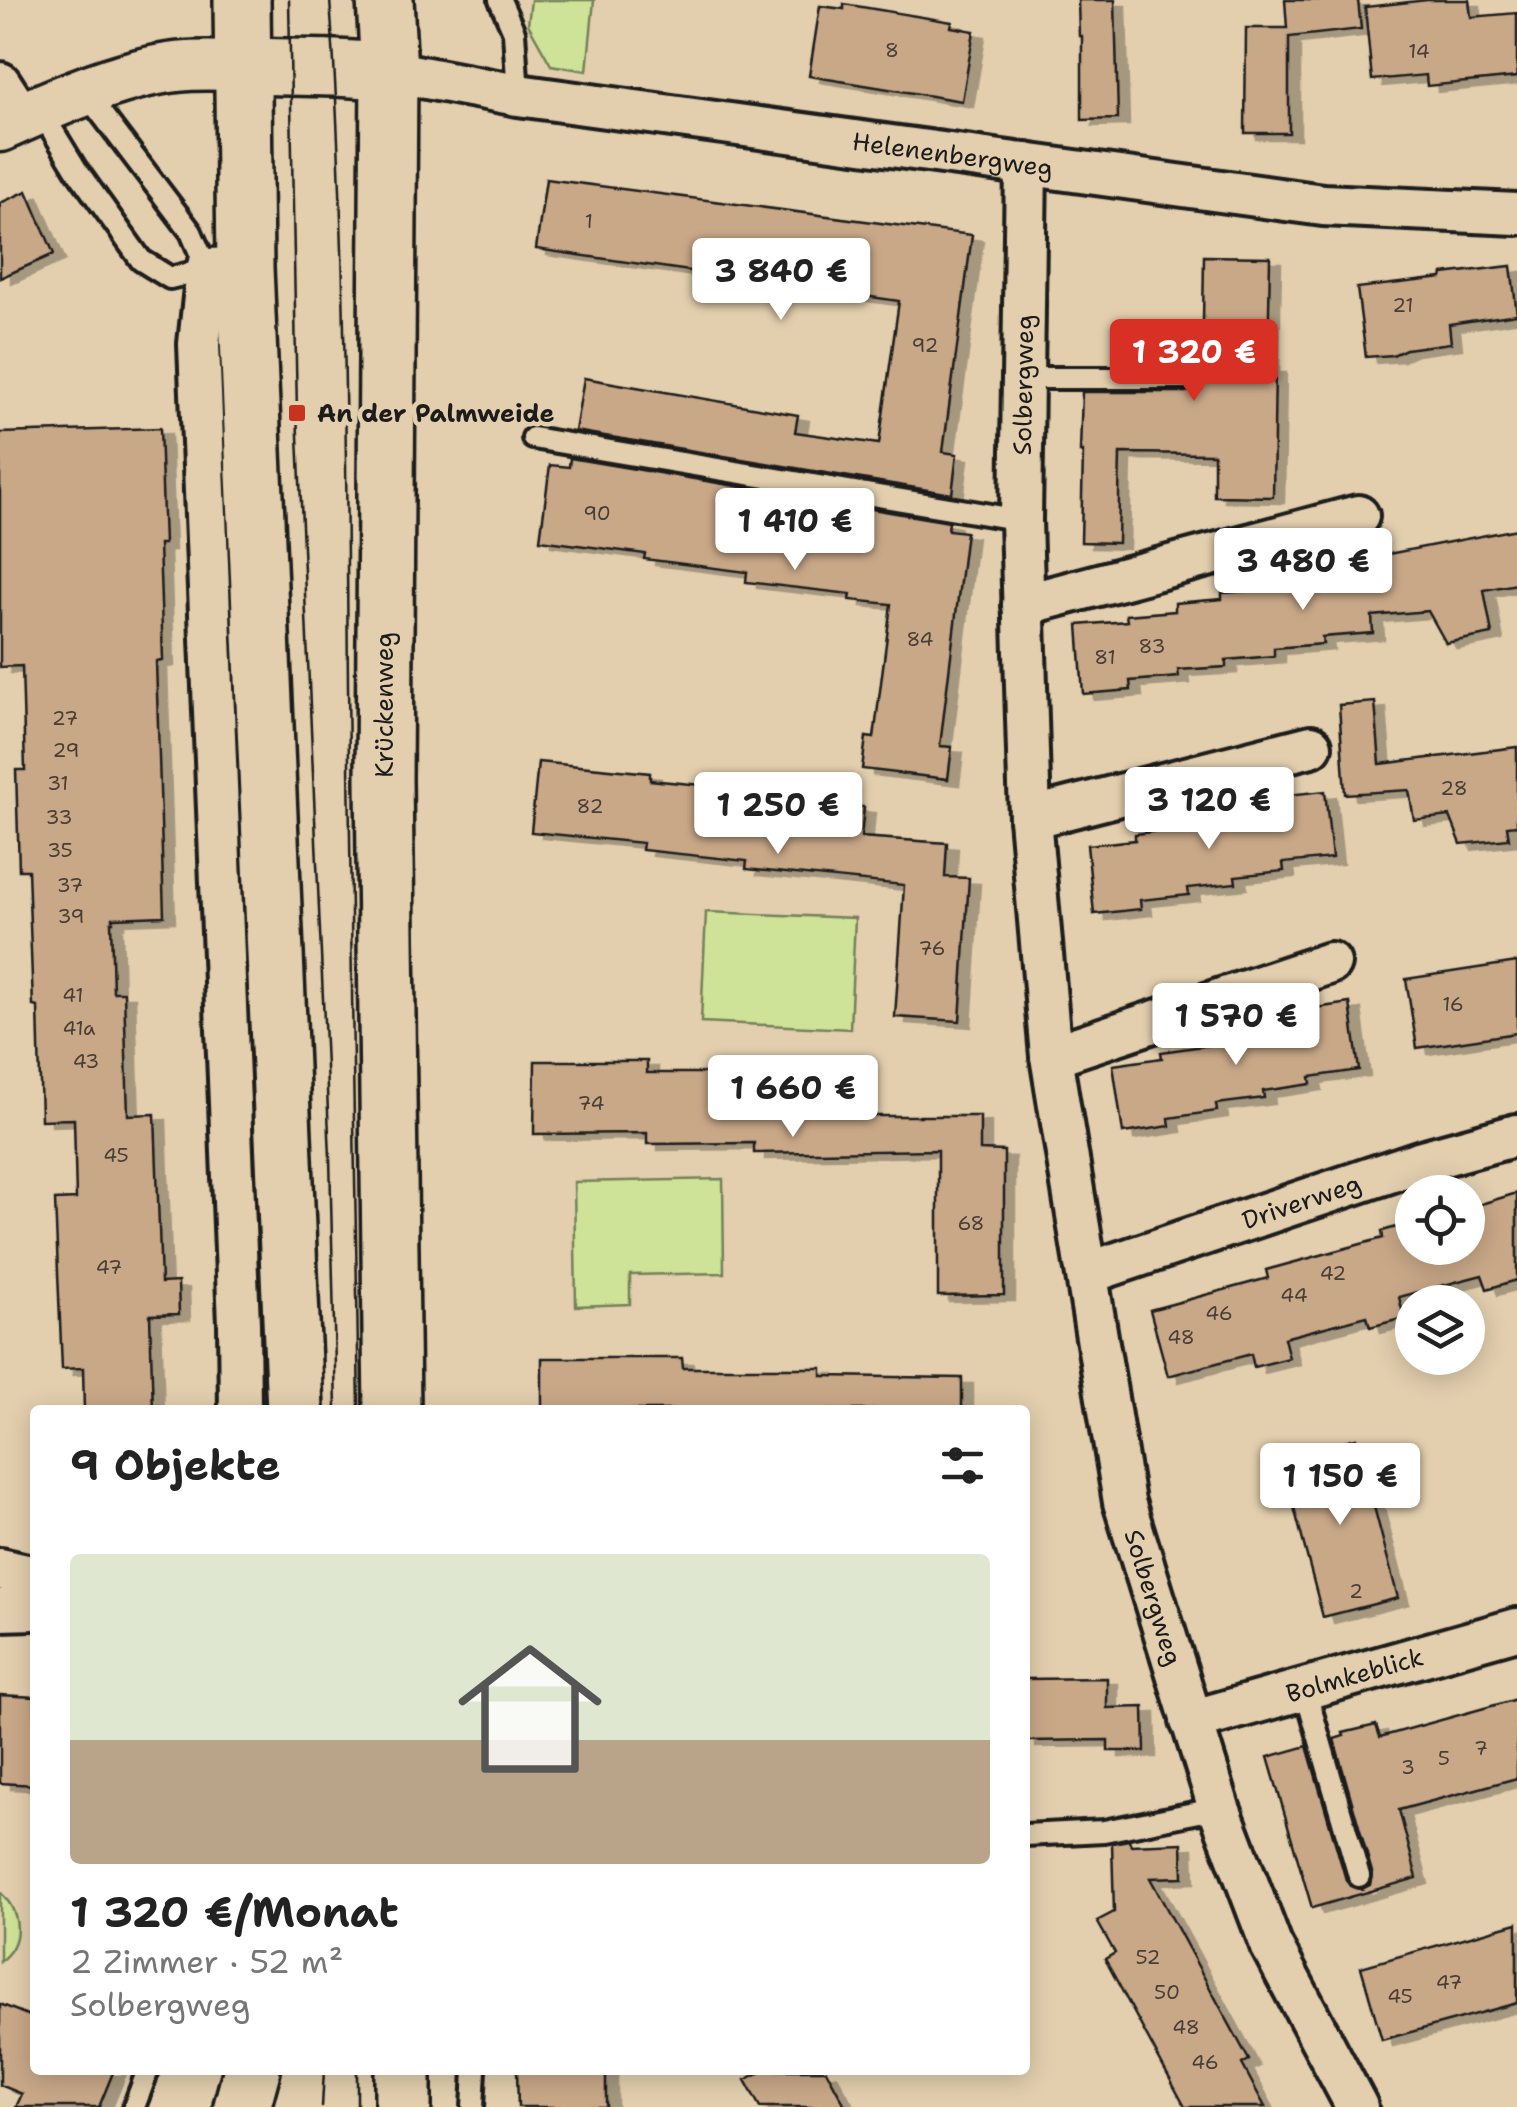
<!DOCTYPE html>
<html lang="de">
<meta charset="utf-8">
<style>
body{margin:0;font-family:"Shantell Sans",sans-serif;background:#f6f6f6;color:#222;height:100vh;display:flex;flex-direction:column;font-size:38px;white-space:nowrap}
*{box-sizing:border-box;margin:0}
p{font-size:32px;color:#767676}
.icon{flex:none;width:55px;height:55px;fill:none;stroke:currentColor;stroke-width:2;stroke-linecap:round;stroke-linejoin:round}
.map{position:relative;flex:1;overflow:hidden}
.drawer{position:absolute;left:30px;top:1405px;width:1000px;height:670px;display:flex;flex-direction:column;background:#fff;border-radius:10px;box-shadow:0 5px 25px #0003}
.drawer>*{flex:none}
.fabs{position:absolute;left:1395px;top:1175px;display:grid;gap:20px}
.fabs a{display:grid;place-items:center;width:90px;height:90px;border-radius:50%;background:#fff;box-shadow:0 5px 25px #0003;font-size:50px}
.price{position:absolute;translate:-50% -85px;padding:0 22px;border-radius:10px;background:#fff;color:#222;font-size:32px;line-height:65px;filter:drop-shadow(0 2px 5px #0008)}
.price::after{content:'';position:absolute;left:50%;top:60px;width:30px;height:22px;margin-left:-15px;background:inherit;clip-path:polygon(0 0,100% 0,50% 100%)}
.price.current{background:#d93025;color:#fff}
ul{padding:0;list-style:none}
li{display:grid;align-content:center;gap:20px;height:530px;padding:0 40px}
li span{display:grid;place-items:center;height:310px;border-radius:10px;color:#555}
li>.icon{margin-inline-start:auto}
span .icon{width:180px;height:180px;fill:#fffc;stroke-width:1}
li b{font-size:42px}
h2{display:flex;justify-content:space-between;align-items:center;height:120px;padding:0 40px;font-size:42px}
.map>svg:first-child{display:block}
</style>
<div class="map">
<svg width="1517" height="2107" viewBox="0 0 1517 2107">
<defs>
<filter id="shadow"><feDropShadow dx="11" dy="6" stdDeviation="0" flood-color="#0004"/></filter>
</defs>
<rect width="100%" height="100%" fill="#e3cfae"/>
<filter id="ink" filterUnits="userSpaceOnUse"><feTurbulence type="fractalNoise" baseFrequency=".01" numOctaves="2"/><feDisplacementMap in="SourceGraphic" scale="20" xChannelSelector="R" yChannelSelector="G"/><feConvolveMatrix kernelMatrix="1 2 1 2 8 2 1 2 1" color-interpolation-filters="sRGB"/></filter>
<g filter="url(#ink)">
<!-- green -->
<g fill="#cee397" stroke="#75805a" stroke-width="2.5">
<polygon points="531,0 594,0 587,71 551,65 528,24"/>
<polygon points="706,912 855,918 850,1029 701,1022"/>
<polygon points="723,1179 724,1273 630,1275 630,1304 576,1306 574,1182"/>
<path d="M0,1892C21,1912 24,1943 0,1961Z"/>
</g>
<!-- building -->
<g fill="#c9a888" stroke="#1c1c1c" stroke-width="2.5" filter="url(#shadow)">
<polygon points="1078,0 1115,0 1118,119 1082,120 1082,36 1079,36"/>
<polygon points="1285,0 1358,0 1361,29 1289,37 1289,133 1245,133 1246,28 1287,28"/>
<polygon points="1427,0 1469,0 1471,17 1517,13 1517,77 1427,86 1426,75 1372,80 1365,7"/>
<polygon points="844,4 952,22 951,27 974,31 962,101 809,76 820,6 844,9"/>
<polygon points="546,179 972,235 943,452 957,454 952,494 575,431 584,378 798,415 795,432 879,444 899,301 536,249"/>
<polygon points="27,191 54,254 0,278 0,203"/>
<polygon points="1204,256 1270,257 1268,367 1275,367 1273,497 1214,496 1214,454 1120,453 1118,543 1081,542 1083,452 1080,452 1082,392 1185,392 1202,389"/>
<polygon points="1511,266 1517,314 1449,324 1451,343 1406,349 1393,355 1366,357 1357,288 1442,278 1443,274"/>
<polygon points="160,428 164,544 159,544 163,660 156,661 164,916 113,918 113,922 111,922 113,992 124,992 128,1115 155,1114 161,1283 178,1282 179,1314 150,1315 153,1410 84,1410 83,1368 62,1369 55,1200 76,1199 74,1119 41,1120 38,1007 33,1006 28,870 19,870 16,770 25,770 22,666 0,667 0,433"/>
<polygon points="570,458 949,522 948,530 966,532 940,746 952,747 948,779 862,769 866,737 874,738 891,604 850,600 851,594 746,582 747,572 644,559 645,554 540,540 550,465 569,467"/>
<polygon points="1517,529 1517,584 1484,590 1492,634 1446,643 1428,611 1372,616 1373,633 1322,637 1323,644 1274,648 1274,656 1226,660 1226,667 1178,670 1179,677 1130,681 1131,690 1083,694 1078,625 1127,621 1126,615 1175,611 1175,603 1222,599 1222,593 1270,589 1269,581 1318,577 1317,572 1385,568 1383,555"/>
<polygon points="1375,702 1380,764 1517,747 1517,825 1507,826 1509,839 1461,844 1450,816 1414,820 1409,790 1345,794 1339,705"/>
<polygon points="538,762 650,773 650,780 754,790 753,796 864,807 861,837 947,843 945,877 969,878 960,1021 895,1017 904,885 746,869 747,861 642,850 643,843 531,832"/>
<polygon points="1325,791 1332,858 1283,863 1284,871 1235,876 1236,883 1188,888 1189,895 1140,900 1141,909 1094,914 1087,845 1135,840 1135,834 1183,828 1182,820 1230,815 1230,809 1278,804 1277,796"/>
<polygon points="1517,962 1517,1033 1417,1048 1406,979"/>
<polygon points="1350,1003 1359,1070 1310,1077 1311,1084 1263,1091 1264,1098 1216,1104 1217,1111 1169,1118 1170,1126 1123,1133 1113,1065 1162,1058 1161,1052 1210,1045 1208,1036 1256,1030 1255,1024 1303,1017 1302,1010"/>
<polygon points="535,1061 647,1061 647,1073 753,1073 754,1081 864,1081 863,1116 980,1116 980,1150 1004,1151 1004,1295 938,1296 938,1150 754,1153 754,1143 647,1144 647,1133 534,1134"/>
<polygon points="1517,1193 1517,1280 1487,1289 1482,1275 1399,1297 1404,1318 1370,1327 1367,1316 1284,1338 1289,1358 1254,1367 1251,1354 1168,1376 1150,1310 1268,1278 1266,1270 1383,1238 1382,1231 1412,1223 1412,1248 1468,1248 1468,1208"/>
<polygon points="542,1358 682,1358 683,1368 822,1368 822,1376 962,1378 962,1410 542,1410"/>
<polygon points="1356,1438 1398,1598 1323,1617 1281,1458"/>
<polygon points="1107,1678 1107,1708 1144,1707 1145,1751 1108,1751 1108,1740 1025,1741 1025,1679"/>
<polygon points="0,1695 35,1697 35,1785 0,1783"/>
<polygon points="1517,1699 1517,1778 1399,1810 1417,1878 1312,1908 1268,1757 1307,1746 1346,1880 1350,1886 1362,1889 1370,1885 1372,1872 1334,1739 1344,1736 1343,1733 1376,1725 1380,1737"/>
<polygon points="1129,1840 1131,1845 1182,1843 1183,1877 1150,1878 1249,2060 1242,2064 1265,2107 1185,2107 1105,1959 1115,1953 1097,1921 1114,1912 1112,1843"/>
<polygon points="1517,1923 1517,2003 1382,2040 1361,1967"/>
<polygon points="0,2004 35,2018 35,2070 114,2070 99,2107 16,2107 22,2094 0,2085"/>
<polygon points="517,2070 606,2070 606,2107 518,2107"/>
<polygon points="765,2070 826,2070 846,2107 760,2107 745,2080"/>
</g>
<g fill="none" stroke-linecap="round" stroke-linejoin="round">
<defs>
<g id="service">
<polyline points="500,0 514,32 518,95"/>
<polyline points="40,110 76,169 141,260 170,278 207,269 191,232 85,92"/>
<polyline points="1024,378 1185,378"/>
<polyline points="533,438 1021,520"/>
<polyline points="1305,1689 1359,1876"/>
<polyline points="1025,1835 1104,1831 1219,1808"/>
<polyline points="134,2107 148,2070"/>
<polyline points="473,2107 475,2070"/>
</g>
<g id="minor">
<path id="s1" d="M389,71L518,95L1323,205L1517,214"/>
<polyline points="0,83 22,117"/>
<path id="s2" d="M1026,164L1021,520L1030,818L1051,1056L1124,1502L1219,1808L1271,1945L1357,2107"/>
<polyline points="1023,605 1358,516"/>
<polyline points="1030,818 1311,746"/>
<polyline points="1051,1056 1330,963"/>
<path id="s3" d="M1088,1273L1422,1161L1517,1135"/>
<polyline points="240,1410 239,1324 199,344 207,269 245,268"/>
<polyline points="0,1569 35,1577"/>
<polyline points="0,1610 35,1609"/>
<path id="s4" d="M1191,1721L1517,1629"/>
</g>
<path id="tertiary" d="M0,127C54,103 129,69 188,66C206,65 225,66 243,66"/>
<g id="secondary">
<polyline points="242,0 245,268 295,1410"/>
<polyline points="385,0 389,71 384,779 392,1410"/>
<polyline points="243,66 335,68 389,71"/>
<polyline points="403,2070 403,2107"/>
<polyline points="242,2107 252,2070"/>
</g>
</defs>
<!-- service casing -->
<use href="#service" stroke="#1c1c1c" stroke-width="28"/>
<!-- minor casing -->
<use href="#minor" stroke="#1c1c1c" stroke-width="48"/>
<!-- tertiary casing -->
<use href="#tertiary" stroke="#1c1c1c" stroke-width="55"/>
<!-- secondary casing -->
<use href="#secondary" stroke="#1c1c1c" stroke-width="62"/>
<!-- service -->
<use href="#service" stroke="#e3cfae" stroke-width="20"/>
<!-- minor -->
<use href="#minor" stroke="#e3cfae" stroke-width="40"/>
<!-- tertiary -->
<use href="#tertiary" stroke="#e3cfae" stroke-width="48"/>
<!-- secondary -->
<use href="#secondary" stroke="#e3cfae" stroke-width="55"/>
<!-- tram -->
<g stroke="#1c1c1c" stroke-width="2.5">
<polyline points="289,0 297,413 330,1157 336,1410"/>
<path d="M330,0C346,228 346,457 348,686C350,927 355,1169 359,1410"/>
<polyline points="357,2070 357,2107"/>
<polyline points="322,2107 324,2070"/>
</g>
</g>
</g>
<!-- markers -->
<rect fill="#c8321e" stroke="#e3cfae" stroke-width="4" x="287" y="403" width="20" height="20" rx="5"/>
<g text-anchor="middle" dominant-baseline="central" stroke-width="9" stroke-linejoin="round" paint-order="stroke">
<!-- number labels -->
<g font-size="20" fill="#473f37">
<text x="892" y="50">8</text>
<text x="1419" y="51">14</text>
<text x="589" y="221">1</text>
<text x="1403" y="305">21</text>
<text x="925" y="345">92</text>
<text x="597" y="513">90</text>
<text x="920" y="639">84</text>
<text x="1152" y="646">83</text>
<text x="1105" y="657">81</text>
<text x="65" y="718">27</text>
<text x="66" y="750">29</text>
<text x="58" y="783">31</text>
<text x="1454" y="788">28</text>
<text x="590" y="806">82</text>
<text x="59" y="817">33</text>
<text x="60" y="850">35</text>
<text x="70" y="885">37</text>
<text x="71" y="916">39</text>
<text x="932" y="948">76</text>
<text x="73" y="995">41</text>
<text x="1453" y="1004">16</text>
<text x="79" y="1028">41a</text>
<text x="86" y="1061">43</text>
<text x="591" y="1103">74</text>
<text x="116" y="1155">45</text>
<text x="971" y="1223">68</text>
<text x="109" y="1267">47</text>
<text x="1333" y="1273">42</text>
<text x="1294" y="1295">44</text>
<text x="1219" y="1313">46</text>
<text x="1181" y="1337">48</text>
<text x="1356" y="1591">2</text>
<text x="1481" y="1748">7</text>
<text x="1444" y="1758">5</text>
<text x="1408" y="1767">3</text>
<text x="1148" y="1957">52</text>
<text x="1449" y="1982">47</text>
<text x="1167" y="1992">50</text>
<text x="1400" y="1996">45</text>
<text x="1186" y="2027">48</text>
<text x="1205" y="2062">46</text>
</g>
<!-- street labels -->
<g font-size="25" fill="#1c1c1c" stroke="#e3cfae">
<text stroke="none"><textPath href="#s1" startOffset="570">Helenenbergweg</textPath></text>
<text transform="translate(1023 385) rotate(-89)">Solbergweg</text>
<text transform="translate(384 705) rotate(-90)">Krückenweg</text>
<text stroke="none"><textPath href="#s3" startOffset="225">Driverweg</textPath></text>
<text stroke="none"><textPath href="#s2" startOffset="1445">Solbergweg</textPath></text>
<text stroke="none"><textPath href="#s4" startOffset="170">Bolmkeblick</textPath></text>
</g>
<!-- poi labels -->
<g font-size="25" font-weight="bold" fill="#1c1c1c" stroke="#e3cfae" text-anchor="start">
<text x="317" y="413">An der Palmweide</text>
</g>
</g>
</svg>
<div class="fabs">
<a><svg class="icon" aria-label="locate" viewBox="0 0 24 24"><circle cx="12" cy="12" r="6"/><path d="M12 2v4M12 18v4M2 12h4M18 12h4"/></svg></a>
<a><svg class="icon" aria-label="layers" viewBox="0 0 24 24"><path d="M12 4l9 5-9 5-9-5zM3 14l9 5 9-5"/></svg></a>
</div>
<b class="price" style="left:781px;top:323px">3 840 €</b>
<b class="price current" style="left:1194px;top:404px">1 320 €</b>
<b class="price" style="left:795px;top:573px">1 410 €</b>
<b class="price" style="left:1303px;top:613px">3 480 €</b>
<b class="price" style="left:1209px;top:852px">3 120 €</b>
<b class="price" style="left:778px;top:857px">1 250 €</b>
<b class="price" style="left:1236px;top:1068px">1 570 €</b>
<b class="price" style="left:793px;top:1140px">1 660 €</b>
<b class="price" style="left:1340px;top:1528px">1 150 €</b>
<section class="drawer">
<h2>9 Objekte<svg class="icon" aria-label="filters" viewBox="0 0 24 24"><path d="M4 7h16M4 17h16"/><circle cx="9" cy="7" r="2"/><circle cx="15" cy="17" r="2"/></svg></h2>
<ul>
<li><span style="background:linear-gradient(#dfe7d0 60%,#b9a48a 0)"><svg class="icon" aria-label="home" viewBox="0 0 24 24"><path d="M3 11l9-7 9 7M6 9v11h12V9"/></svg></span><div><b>1 320 €/Monat</b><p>2 Zimmer · 52 m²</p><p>Solbergweg</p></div></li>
</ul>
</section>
</div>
